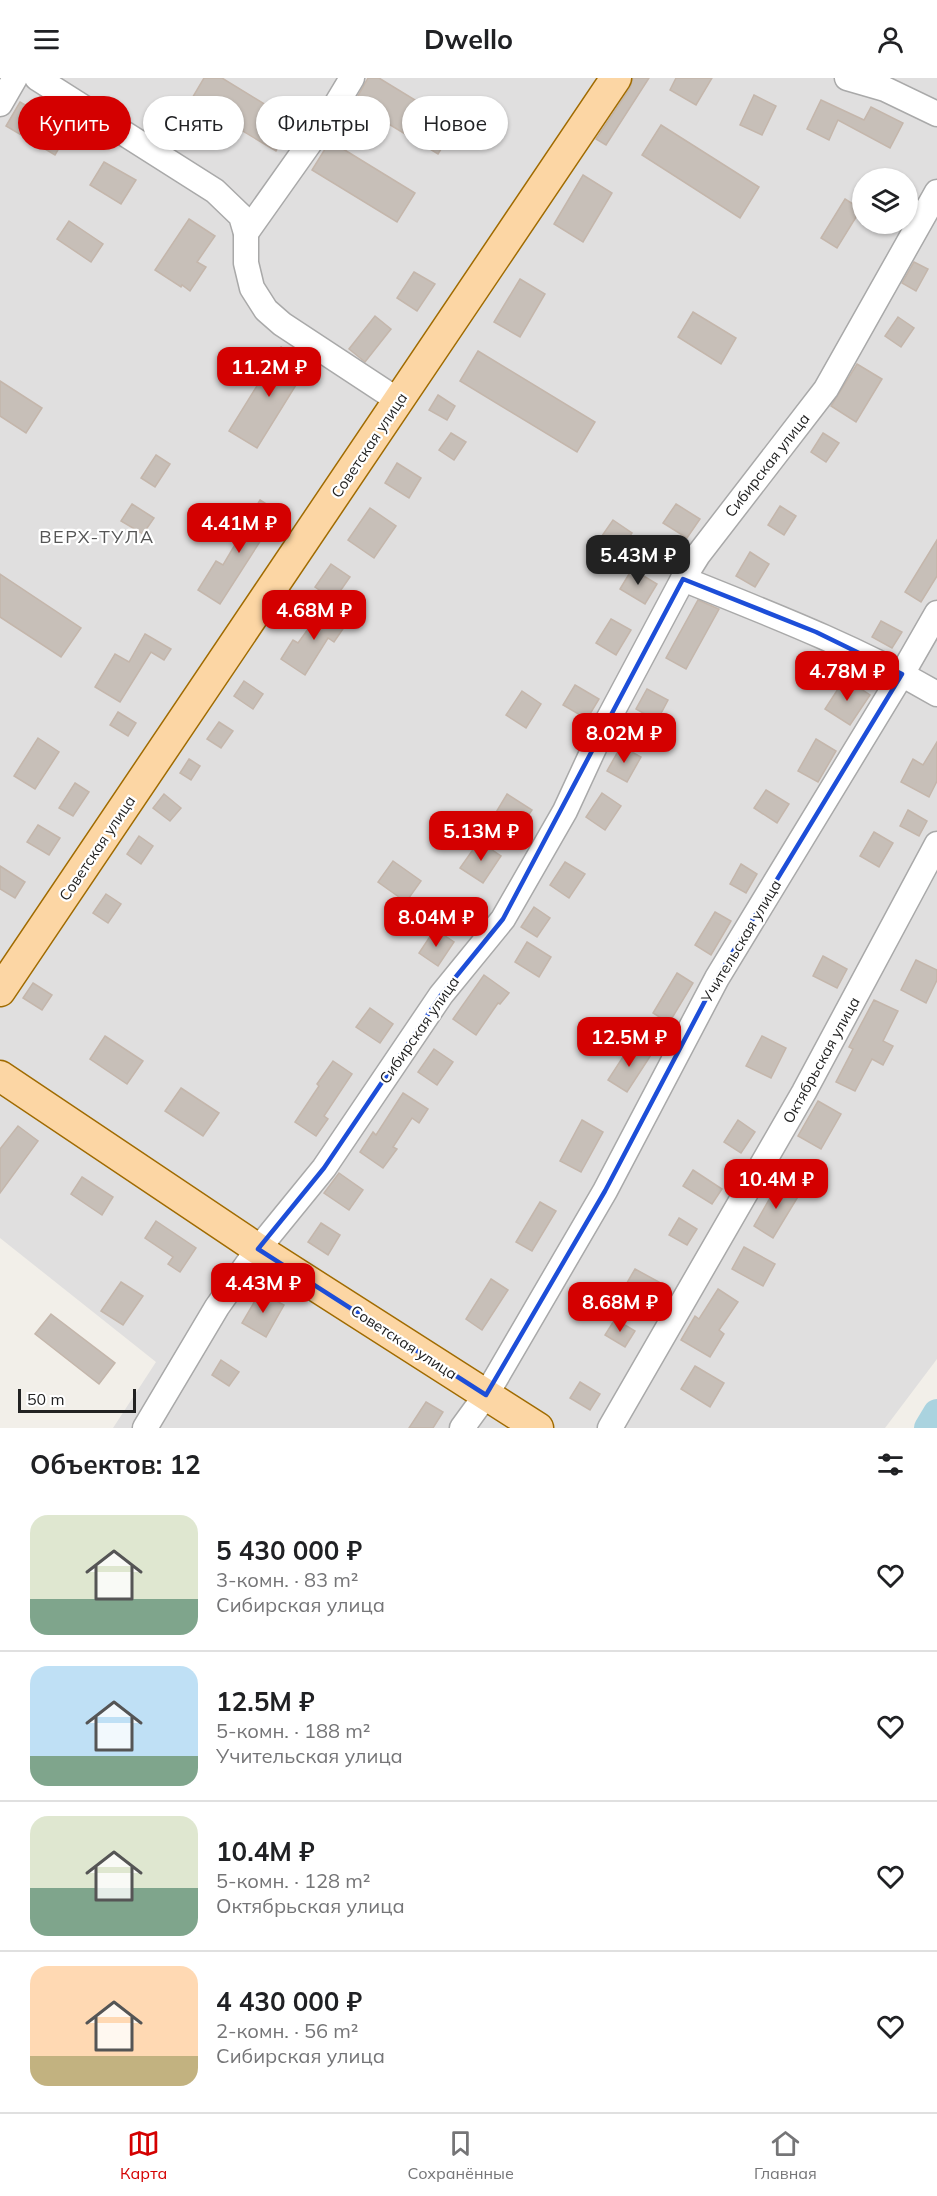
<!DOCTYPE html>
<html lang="ru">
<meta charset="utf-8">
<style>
body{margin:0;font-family:Mulish,sans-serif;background:#f2f2f2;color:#202124;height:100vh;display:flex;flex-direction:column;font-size:22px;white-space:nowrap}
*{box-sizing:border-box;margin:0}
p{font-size:20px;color:#757577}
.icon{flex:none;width:33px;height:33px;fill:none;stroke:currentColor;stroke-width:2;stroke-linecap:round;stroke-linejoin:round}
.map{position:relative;height:1350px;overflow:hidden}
.side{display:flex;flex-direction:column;background:#fff;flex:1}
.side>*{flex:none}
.guide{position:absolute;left:18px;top:18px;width:600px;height:54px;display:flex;gap:12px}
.controls{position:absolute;left:852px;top:90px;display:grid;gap:12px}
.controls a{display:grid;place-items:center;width:66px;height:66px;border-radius:50%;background:#fff;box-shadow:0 2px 4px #0004;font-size:30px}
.scale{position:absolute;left:18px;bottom:15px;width:118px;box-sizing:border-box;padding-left:6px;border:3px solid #222;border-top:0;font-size:16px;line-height:21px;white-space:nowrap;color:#222;-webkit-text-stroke:4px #fff;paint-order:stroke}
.price{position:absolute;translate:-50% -51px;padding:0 14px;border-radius:12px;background:#d40000;color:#fff;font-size:20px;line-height:39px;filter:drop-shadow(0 2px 3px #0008)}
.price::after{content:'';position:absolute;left:50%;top:36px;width:18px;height:14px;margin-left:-9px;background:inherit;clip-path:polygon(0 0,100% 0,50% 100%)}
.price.current{background:#222;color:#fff}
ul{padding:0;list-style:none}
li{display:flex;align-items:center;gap:18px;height:150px;padding:0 30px}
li+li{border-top:2px solid #e0e0e0}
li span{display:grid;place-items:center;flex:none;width:168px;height:120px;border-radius:18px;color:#555}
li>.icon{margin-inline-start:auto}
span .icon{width:72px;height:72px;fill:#fffc;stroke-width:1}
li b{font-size:26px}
h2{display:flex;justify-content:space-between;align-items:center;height:72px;padding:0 30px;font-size:26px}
.tag{padding:0 21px;border-radius:27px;background:#fff;box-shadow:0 2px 4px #0004;font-size:21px;line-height:54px}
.tag.current{background:#d40000;color:#fff}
header{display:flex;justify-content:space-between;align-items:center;height:78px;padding:0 30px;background:#fff;font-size:27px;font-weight:700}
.tabs{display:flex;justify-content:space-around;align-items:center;height:84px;border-top:2px solid #e0e0e0;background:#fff;font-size:16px;color:#757577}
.tabs a{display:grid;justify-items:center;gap:3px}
.tabs .current{color:#d40000}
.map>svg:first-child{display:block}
</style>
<header><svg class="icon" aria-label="menu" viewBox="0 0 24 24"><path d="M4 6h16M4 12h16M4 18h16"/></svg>Dwello<svg class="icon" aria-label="person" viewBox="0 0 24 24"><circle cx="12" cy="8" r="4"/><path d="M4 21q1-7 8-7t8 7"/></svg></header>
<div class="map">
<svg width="937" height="1350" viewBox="0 0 937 1350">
<rect width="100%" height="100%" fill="#f2efe9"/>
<!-- residential -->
<path fill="#e0dfdf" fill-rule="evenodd" d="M0,0H937V1281L885,1350H113L156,1284L0,1160ZM862,100H908V146H862Z"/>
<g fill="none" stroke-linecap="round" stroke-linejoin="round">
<!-- river -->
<polyline stroke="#aad3df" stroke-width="28" points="928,1350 937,1335"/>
</g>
<!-- building -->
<g fill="#c7bfb8" stroke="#c4b6ab" stroke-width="1.5">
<polygon points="204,0 222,0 294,44 276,73 191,22"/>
<polygon points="368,0 379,0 456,47 438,76 354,25"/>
<polygon points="633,0 649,0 606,67 596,61 630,10"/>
<polygon points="676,0 712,0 696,27 670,12"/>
<polygon points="754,17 776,28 762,57 740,47"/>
<polygon points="821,22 864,42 871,29 903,45 890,70 838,42 829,62 807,51"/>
<polygon points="20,24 69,53 55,77 6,48"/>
<polygon points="661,47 759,109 740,140 642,77"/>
<polygon points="330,63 415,115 397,144 312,92"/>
<polygon points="104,84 136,102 121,126 90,107"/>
<polygon points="583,97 612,115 583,164 554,146"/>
<polygon points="845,121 861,131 837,170 821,160"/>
<polygon points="189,141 215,158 197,184 206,189 190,213 182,207 181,209 155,192"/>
<polygon points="69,143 103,166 91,184 57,161"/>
<polygon points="914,184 928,191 916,213 902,205"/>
<polygon points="414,194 435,206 417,233 397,220"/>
<polygon points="520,201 545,216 520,259 494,244"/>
<polygon points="693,234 736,260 721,286 678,259"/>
<polygon points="375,238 391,251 365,284 349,271"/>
<polygon points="898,239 914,250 901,269 885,258"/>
<polygon points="281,269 309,286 257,370 229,353"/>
<polygon points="478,273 595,344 577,374 460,303"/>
<polygon points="857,286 882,301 856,344 831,328"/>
<polygon points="0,303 42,330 26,355 0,338"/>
<polygon points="438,317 455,328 447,342 429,332"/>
<polygon points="451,355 466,364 454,382 439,372"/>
<polygon points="823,355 839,365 826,384 811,374"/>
<polygon points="156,377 170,386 155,409 141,400"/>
<polygon points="397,385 421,400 409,420 385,405"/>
<polygon points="260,422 279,434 220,526 198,512 216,483 223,487 252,438 251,437"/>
<polygon points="132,426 154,440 143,456 121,443"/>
<polygon points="676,426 700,441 687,460 663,445"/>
<polygon points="780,428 796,438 784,457 768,447"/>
<polygon points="370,430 396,448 374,480 348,462"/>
<polygon points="613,442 632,455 616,478 597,465"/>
<polygon points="937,462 937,498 921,524 905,514"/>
<polygon points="750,474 769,486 755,509 736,498"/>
<polygon points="331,486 350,499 334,522 315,509"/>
<polygon points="632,491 657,506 645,526 620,511"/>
<polygon points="0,496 81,550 61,579 0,539"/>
<polygon points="698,522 719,531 686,591 666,580"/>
<polygon points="324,529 347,545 334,564 328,560 305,597 281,581 293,562 298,565"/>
<polygon points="611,541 631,552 616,577 596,565"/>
<polygon points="881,543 902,554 892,570 872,559"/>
<polygon points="145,556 171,571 164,582 151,574 120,624 95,609 115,576 129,584"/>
<polygon points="845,600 870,617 850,647 825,631"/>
<polygon points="244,603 263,616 253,631 234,618"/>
<polygon points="575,607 599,621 587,641 563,627"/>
<polygon points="647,611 668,622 657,643 636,631"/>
<polygon points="522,613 541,626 526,650 506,637"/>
<polygon points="118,634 136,645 128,658 110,647"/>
<polygon points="219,644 233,653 221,670 207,661"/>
<polygon points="38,660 59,674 35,711 14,698"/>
<polygon points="816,661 836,673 818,704 798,693"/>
<polygon points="937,664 937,703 929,719 901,704 913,681 923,687"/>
<polygon points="621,668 641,679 627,704 607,693"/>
<polygon points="189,681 200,688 191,702 180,695"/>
<polygon points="75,705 89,714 73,738 59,730"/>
<polygon points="766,712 789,726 777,745 754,730"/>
<polygon points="602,715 621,728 605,752 586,739"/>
<polygon points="164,716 181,730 170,743 153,730"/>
<polygon points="507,716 532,732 519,751 495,736"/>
<polygon points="908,732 927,743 919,758 900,748"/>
<polygon points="38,747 60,760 49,777 27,764"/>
<polygon points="874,754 893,765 879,789 860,778"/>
<polygon points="139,758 153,768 141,786 127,776"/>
<polygon points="479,763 501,778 483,805 460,790"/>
<polygon points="393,783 421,803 406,824 378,804"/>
<polygon points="565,784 585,796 569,820 550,807"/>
<polygon points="741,786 757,796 746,815 730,806"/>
<polygon points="0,788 25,804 15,820 0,811"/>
<polygon points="106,816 121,826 108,845 93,835"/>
<polygon points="534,829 550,840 537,859 521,849"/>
<polygon points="715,834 731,843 711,877 695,867"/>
<polygon points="435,851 454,864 438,888 419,875"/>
<polygon points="527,864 551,879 539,899 515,884"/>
<polygon points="823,878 847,891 837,910 813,898"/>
<polygon points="916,882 937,892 937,902 926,925 901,912"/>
<polygon points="677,895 693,905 669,945 653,935"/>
<polygon points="484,897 509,915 500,926 498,925 476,957 453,941"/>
<polygon points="33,905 52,917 42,932 23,920"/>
<polygon points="874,922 898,933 883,963 893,968 883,987 872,981 855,1013 836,1004 853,971 849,969"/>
<polygon points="370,930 393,946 380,965 356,949"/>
<polygon points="105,958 143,983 127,1006 90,981"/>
<polygon points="762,958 786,970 771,1000 746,988"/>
<polygon points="632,965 651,977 627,1014 608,1002"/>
<polygon points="434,971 453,984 437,1007 418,994"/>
<polygon points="333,983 352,996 324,1038 328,1041 316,1058 295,1044 319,1008 317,1006"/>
<polygon points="181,1010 219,1035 203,1058 165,1033"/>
<polygon points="403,1015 428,1031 419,1045 412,1040 393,1069 397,1071 383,1090 360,1074 373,1054 376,1057"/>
<polygon points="818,1023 841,1036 821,1071 798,1058"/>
<polygon points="582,1042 603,1054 581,1094 560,1083"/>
<polygon points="738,1042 755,1054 741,1075 724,1064"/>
<polygon points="18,1048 38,1063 0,1115 0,1071"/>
<polygon points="693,1092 722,1111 712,1126 683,1108"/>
<polygon points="339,1095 363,1112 349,1132 324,1115"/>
<polygon points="82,1099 113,1119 102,1137 71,1116"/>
<polygon points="779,1104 799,1117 773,1160 754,1148"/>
<polygon points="540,1124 556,1133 532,1173 516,1164"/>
<polygon points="679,1140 697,1151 687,1167 669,1157"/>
<polygon points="156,1143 196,1170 180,1194 168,1186 173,1179 145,1160"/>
<polygon points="321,1145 340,1157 328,1177 308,1164"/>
<polygon points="744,1169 775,1186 763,1208 732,1191"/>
<polygon points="635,1191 659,1204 648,1224 624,1210"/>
<polygon points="491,1201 508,1212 482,1252 466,1241"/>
<polygon points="121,1204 143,1218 123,1247 101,1233"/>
<polygon points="718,1211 738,1224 719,1252 724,1256 710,1279 681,1262 695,1238 699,1241"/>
<polygon points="260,1214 284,1227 266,1259 242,1245"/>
<polygon points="51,1236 115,1285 99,1306 35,1256"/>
<polygon points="615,1241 635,1253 625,1269 605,1257"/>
<polygon points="221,1282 239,1294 229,1308 212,1297"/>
<polygon points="695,1288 724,1305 710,1329 681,1311"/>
<polygon points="580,1304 600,1316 590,1332 570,1320"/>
<polygon points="426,1324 443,1334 433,1350 409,1350"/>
</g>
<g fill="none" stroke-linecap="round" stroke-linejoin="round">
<defs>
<g id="minor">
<polyline points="37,0 215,113 241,138 246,155 246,185 252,210 266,232 282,246 399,323"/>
<polyline points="847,0 885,11 937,36"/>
<polyline points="0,26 15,0"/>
<polyline points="246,155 331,35 352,0"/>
<path d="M683,501C770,536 856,569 937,616"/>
<polyline points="145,1350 217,1229 258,1171 324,1090 441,917 503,841 565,733 602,653 683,501 698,477 826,311 937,114"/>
<polyline points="462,1350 486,1317 605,1113 717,900 902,596 937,535"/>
<polyline points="610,1350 804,1014 937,766"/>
</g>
<g id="major">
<polyline points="0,913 616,0"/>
<polyline points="0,998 258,1171 538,1350"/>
</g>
</defs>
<!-- minor casing -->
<use href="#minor" stroke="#a9a9a9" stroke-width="27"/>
<!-- major casing -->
<use href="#major" stroke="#a06b00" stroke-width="33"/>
<!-- minor -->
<use href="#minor" stroke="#fff" stroke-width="24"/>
<!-- major -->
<use href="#major" stroke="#fcd6a4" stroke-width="30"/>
</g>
<!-- marked area -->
<path fill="none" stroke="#1d4ed8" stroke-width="4.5" stroke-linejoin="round" d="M683,501L816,554L902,596L717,900L605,1113L486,1317L258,1171L324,1090L441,917L503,841Z"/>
<g text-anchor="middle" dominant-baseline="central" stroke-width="4.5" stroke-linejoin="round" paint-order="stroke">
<!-- street labels -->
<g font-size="15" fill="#222" stroke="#fff">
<text transform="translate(369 367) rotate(-56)">Советская улица</text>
<text transform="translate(767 387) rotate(-52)">Сибирская улица</text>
<text transform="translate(97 770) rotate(-56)">Советская улица</text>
<text transform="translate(741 863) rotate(-59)">Учительская улица</text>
<text transform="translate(419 952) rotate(-55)">Сибирская улица</text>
<text transform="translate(821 982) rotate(-61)">Октябрьская улица</text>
<text transform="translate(404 1264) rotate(33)">Советская улица</text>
</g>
<!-- quarter labels -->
<g font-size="18" letter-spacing="1.5" fill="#555" stroke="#fff">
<text x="97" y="458">ВЕРХ-ТУЛА</text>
</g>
</g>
</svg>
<div class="controls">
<a><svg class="icon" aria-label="layers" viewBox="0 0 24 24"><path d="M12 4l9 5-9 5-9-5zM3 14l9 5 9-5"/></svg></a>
</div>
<div class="scale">50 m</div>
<b class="price" style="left:269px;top:320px">11.2M ₽</b>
<b class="price" style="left:239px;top:476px">4.41M ₽</b>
<b class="price current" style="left:638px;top:508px">5.43M ₽</b>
<b class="price" style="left:314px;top:563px">4.68M ₽</b>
<b class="price" style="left:847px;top:624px">4.78M ₽</b>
<b class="price" style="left:624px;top:686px">8.02M ₽</b>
<b class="price" style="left:481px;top:784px">5.13M ₽</b>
<b class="price" style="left:436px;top:870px">8.04M ₽</b>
<b class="price" style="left:629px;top:990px">12.5M ₽</b>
<b class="price" style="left:776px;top:1132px">10.4M ₽</b>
<b class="price" style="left:263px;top:1236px">4.43M ₽</b>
<b class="price" style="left:620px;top:1255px">8.68M ₽</b>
<div class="guide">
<a class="tag current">Купить</a>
<a class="tag">Снять</a>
<a class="tag">Фильтры</a>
<a class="tag">Новое</a>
</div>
</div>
<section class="side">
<h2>Объектов: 12<svg class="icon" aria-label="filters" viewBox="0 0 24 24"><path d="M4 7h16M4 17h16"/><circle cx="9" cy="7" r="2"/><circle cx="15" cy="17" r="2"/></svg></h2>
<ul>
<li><span style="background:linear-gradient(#dfe7d0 70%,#7fa58c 0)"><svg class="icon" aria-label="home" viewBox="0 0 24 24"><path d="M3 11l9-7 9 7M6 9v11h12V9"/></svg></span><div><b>5 430 000 ₽</b><p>3-комн. · 83 m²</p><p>Сибирская улица</p></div><svg class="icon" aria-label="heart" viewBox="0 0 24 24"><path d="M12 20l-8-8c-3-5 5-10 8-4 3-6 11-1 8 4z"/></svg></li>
<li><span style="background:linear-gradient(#bfe0f5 75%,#7fa58c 0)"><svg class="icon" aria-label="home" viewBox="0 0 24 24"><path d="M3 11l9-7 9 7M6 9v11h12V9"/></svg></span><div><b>12.5M ₽</b><p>5-комн. · 188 m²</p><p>Учительская улица</p></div><svg class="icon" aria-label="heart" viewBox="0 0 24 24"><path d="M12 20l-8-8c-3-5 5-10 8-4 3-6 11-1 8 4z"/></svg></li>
<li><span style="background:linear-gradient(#dfe7d0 60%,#7fa58c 0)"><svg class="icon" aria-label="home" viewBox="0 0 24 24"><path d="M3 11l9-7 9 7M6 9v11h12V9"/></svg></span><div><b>10.4M ₽</b><p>5-комн. · 128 m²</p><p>Октябрьская улица</p></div><svg class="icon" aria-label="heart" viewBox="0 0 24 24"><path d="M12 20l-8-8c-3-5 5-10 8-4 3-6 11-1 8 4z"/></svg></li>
<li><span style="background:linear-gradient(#ffd9b3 75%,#c2b280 0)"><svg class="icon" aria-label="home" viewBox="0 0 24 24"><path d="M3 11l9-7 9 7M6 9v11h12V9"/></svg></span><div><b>4 430 000 ₽</b><p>2-комн. · 56 m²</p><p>Сибирская улица</p></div><svg class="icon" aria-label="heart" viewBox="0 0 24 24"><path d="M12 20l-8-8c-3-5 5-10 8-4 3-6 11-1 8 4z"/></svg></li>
</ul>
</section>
<nav class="tabs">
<a class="current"><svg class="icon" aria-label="map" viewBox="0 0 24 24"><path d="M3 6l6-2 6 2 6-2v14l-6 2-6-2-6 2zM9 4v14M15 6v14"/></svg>Карта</a>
<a><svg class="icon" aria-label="saved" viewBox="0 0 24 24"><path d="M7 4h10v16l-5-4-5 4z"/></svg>Сохранённые</a>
<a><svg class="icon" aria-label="home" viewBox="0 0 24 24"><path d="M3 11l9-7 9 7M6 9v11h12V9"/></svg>Главная</a>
</nav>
